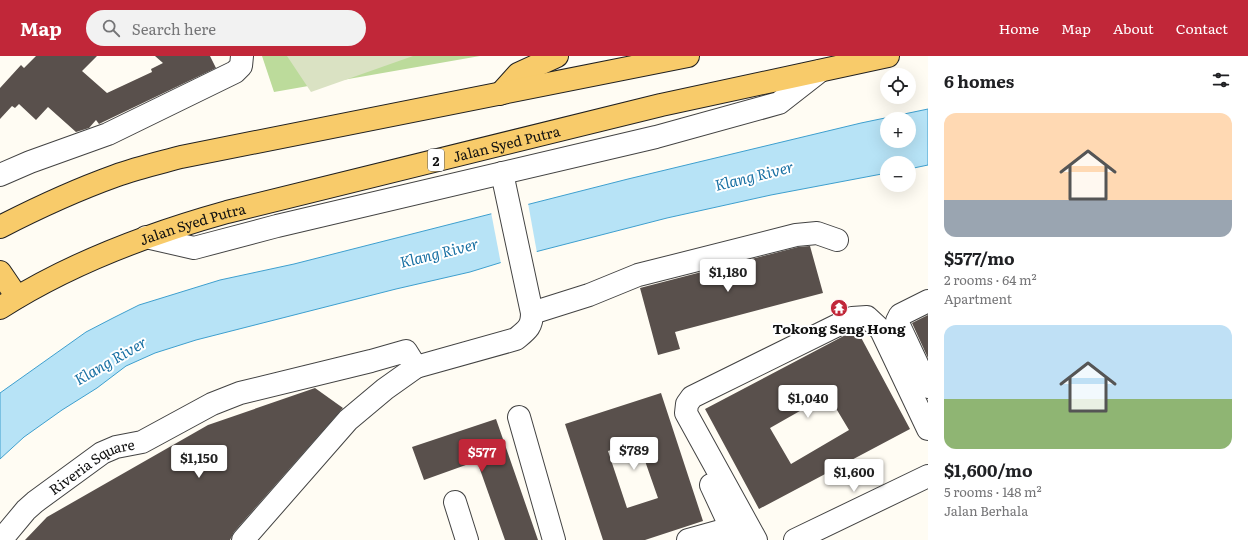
<!DOCTYPE html>
<meta charset="utf-8">
<style>
body{margin:0;font-family:Literata,serif;background:#f2f2f2;color:#202124;height:100vh;display:flex;flex-direction:column;font-size:15px;white-space:nowrap}
*{box-sizing:border-box;margin:0}
p{font-size:13px;color:#757577}
.icon{flex:none;width:22px;height:22px;fill:none;stroke:currentColor;stroke-width:2;stroke-linecap:round;stroke-linejoin:round}
.map{position:relative;flex:1;overflow:hidden}
.panel{display:flex;flex-direction:column;background:#fff;width:320px}
.panel>*{flex:none}
.tools{position:absolute;left:880px;top:12px;display:grid;gap:8px}
.tools a{display:grid;place-items:center;width:36px;height:36px;border-radius:50%;background:#fff;box-shadow:0 4px 16px #0002;font-size:20px}
.price{position:absolute;translate:-50% -34px;padding:0 9px;border-radius:4px;background:#fff;color:#222;font-size:13px;line-height:26px;filter:drop-shadow(0 1px 2px #0008)}
.price::after{content:'';position:absolute;left:50%;top:24px;width:12px;height:9px;margin-left:-6px;background:inherit;clip-path:polygon(0 0,100% 0,50% 100%)}
.price.on{background:#c12739;color:#fff}
ul{padding:0;list-style:none}
li{display:grid;align-content:center;gap:8px;height:212px;padding:0 16px}
li span{display:grid;place-items:center;height:124px;border-radius:12px;color:#555}
li>.icon{margin-inline-start:auto}
span .icon{width:72px;height:72px;fill:#fffc;stroke-width:1}
li b{font-size:17px}
h2{display:flex;justify-content:space-between;align-items:center;height:48px;padding:0 16px;font-size:17px}
header{display:flex;align-items:center;gap:24px;box-sizing:border-box;height:56px;padding:0 20px;background:#c12739;color:#fff}
header strong{font-size:19px}
nav{display:flex;gap:22px;margin-inline-start:auto;font-size:14px}
.search{width:280px;height:36px;background:#f2f2f2;display:flex;align-items:center;gap:10px;box-sizing:border-box;padding:0 14px;border-radius:22px;color:#757577;font-size:15px}
main{display:flex;flex:1;min-height:0}
.map>svg:first-child{display:block}
</style>
<header>
<strong>Map</strong>
<div class="search"><svg class="icon" aria-label="search" viewBox="0 0 24 24"><circle cx="10" cy="10" r="6"/><path d="M15 15l6 6"/></svg>Search here</div>
<nav><a>Home</a><a>Map</a><a>About</a><a>Contact</a></nav>
</header>
<main>
<div class="map">
<svg width="928" height="484" viewBox="0 0 928 484">
<rect width="100%" height="100%" fill="#fffcf3"/>
<!-- forest -->
<polygon fill="#bcdb9b" points="262,0 480,0 274,36"/>
<!-- cemetery -->
<polygon fill="#dae2c3" points="287,0 413,0 311,36"/>
<!-- water -->
<path fill="#b7e3f6" stroke="#3e9fce" fill-rule="evenodd" d="M928,53V109L909,113V107H887V117L771,139L667,162L535,196L470,216L396,233L196,284L155,297L126,310L97,332L62,354L24,381L0,403V337L86,276L113,262L139,249L220,224L294,208L628,123L861,67ZM887,63H909V85H887Z"/>
<!-- pier -->
<polygon fill="#fffcf3" points="528,147 537,197 501,208 491,156"/>
<!-- building -->
<g fill="#59504c" fill-rule="evenodd">
<polygon points="36,0 97,0 82,15 107,37 152,16 151,13 163,7 155,0 210,0 216,12 103,66 99,68 96,64 89,72 76,76 48,51 36,64 19,48 15,52 12,50 0,63 0,32 21,9 24,12"/>
<polygon points="810,190 823,237 675,276 680,293 658,299 640,232 798,191"/>
<polygon points="928,259 928,302 912,267"/>
<path d="M855,274H857L910,373L759,453L705,353ZM828,339L849,374L791,408L770,372Z"/>
<polygon points="315,332 343,352 234,476 230,484 25,484 47,461 208,369"/>
<path d="M661,337L703,465L645,484H603L565,368ZM638,385L658,442L627,452L608,395Z"/>
<polygon points="496,363 538,484 505,484 477,405 424,424 412,391"/>
</g>
<g fill="none" stroke-linecap="round" stroke-linejoin="round">
<defs>
<g id="minor">
<polyline points="502,117 532,257"/>
<polyline points="0,119 30,106 108,78 235,16 241,10 242,0"/>
<polyline points="146,181 194,192 277,170 656,81 779,47 820,15"/>
<polyline points="928,245 900,259 897,265 928,331"/>
<polyline points="519,361 554,484"/>
<polyline points="711,429 731,472"/>
<polyline points="455,446 467,484"/>
<path id="s1" d="M1,484L26,454L35,446L102,397L116,391L142,386L212,348L240,337L371,305L406,295L416,311L516,283C527,274 532,271 532,257L589,239L638,219L796,179L817,177L837,184"/>
<polyline points="243,484 348,364 385,333 416,311"/>
<polyline points="688,484 731,472 737,484"/>
<polyline points="756,484 686,357 687,348 692,341 852,262 867,261 881,274 928,373"/>
<polyline points="795,484 928,420"/>
</g>
<g id="major">
<polyline points="500,38 518,18 557,0"/>
<path d="M0,171C37,152 76,134 115,120C137,112 159,107 181,101L688,0"/>
<polyline points="0,216 17,241"/>
<path id="s2" d="M0,252C70,207 148,178 227,156L661,49L888,0"/>
</g>
</defs>
<!-- minor casing -->
<use href="#minor" stroke="#434343" stroke-width="24"/>
<!-- major casing -->
<use href="#major" stroke="#212121" stroke-width="24"/>
<!-- minor -->
<use href="#minor" stroke="#fff" stroke-width="22"/>
<!-- major -->
<use href="#major" stroke="#f8cb6a" stroke-width="22"/>
</g>
<!-- icons -->
<defs>
<symbol id="temple-disc" viewBox="-11 -11 22 22"><circle r="9.5" fill="#c12739" stroke="#fff"/><path d="M0-6L5-2H3V0L6.5 2.5H4V6H1.5V3h-3V6H-4V2.5H-6.5L-3 0V-2H-5Z" fill="#fff"/></symbol>
</defs>
<g fill-rule="evenodd">
<use href="#temple-disc" x="829" y="242" width="20" height="20"/>
</g>
<g text-anchor="middle" dominant-baseline="central" stroke-width="4" stroke-linejoin="round" paint-order="stroke">
<!-- shield labels -->
<rect fill="#fff" stroke="#585858" stroke-width="1" x="428" y="93" width="16" height="22" rx="3"/>
<g font-size="13" font-weight="bold" fill="#101010">
<text x="436" y="104">2</text>
</g>
<!-- street labels -->
<g font-size="14" fill="#101010" stroke="#fff">
<text stroke="none"><textPath href="#s2" startOffset="535">Jalan Syed Putra</textPath></text>
<text stroke="none"><textPath href="#s2" startOffset="211">Jalan Syed Putra</textPath></text>
<text stroke="none"><textPath href="#s1" startOffset="119">Riveria Square</textPath></text>
</g>
<!-- poi labels -->
<g font-size="14" font-weight="bold" fill="#101010" stroke="#fff">
<text x="839" y="272">Tokong Seng Hong</text>
</g>
<!-- water labels -->
<g font-size="15" font-style="italic" fill="#1870a3" stroke="#fff">
<text transform="translate(754 119) rotate(-14)">Klang River</text>
<text transform="translate(439 196) rotate(-14)">Klang River</text>
<text transform="translate(110 304) rotate(-30)">Klang River</text>
</g>
</g>
</svg>
<div class="tools">
<a><svg class="icon" aria-label="locate" viewBox="0 0 24 24"><circle cx="12" cy="12" r="6"/><path d="M12 2v4M12 18v4M2 12h4M18 12h4"/></svg></a>
<a>+</a>
<a>−</a>
</div>
<b class="price" style="left:728px;top:237px">$1,180</b>
<b class="price" style="left:808px;top:363px">$1,040</b>
<b class="price" style="left:634px;top:415px">$789</b>
<b class="price on" style="left:482px;top:417px">$577</b>
<b class="price" style="left:199px;top:423px">$1,150</b>
<b class="price" style="left:854px;top:437px">$1,600</b>
</div>
<section class="panel">
<h2>6 homes<svg class="icon" aria-label="filters" viewBox="0 0 24 24"><path d="M4 7h16M4 17h16"/><circle cx="9" cy="7" r="2"/><circle cx="15" cy="17" r="2"/></svg></h2>
<ul>
<li><span style="background:linear-gradient(#ffd9b3 70%,#9aa5b1 0)"><svg class="icon" aria-label="home" viewBox="0 0 24 24"><path d="M3 11l9-7 9 7M6 9v11h12V9"/></svg></span><div><b>$577/mo</b><p>2 rooms · 64 m²</p><p>Apartment</p></div></li>
<li><span style="background:linear-gradient(#bfe0f5 60%,#8fb573 0)"><svg class="icon" aria-label="home" viewBox="0 0 24 24"><path d="M3 11l9-7 9 7M6 9v11h12V9"/></svg></span><div><b>$1,600/mo</b><p>5 rooms · 148 m²</p><p>Jalan Berhala</p></div></li>
</ul>
</section>
</main>
